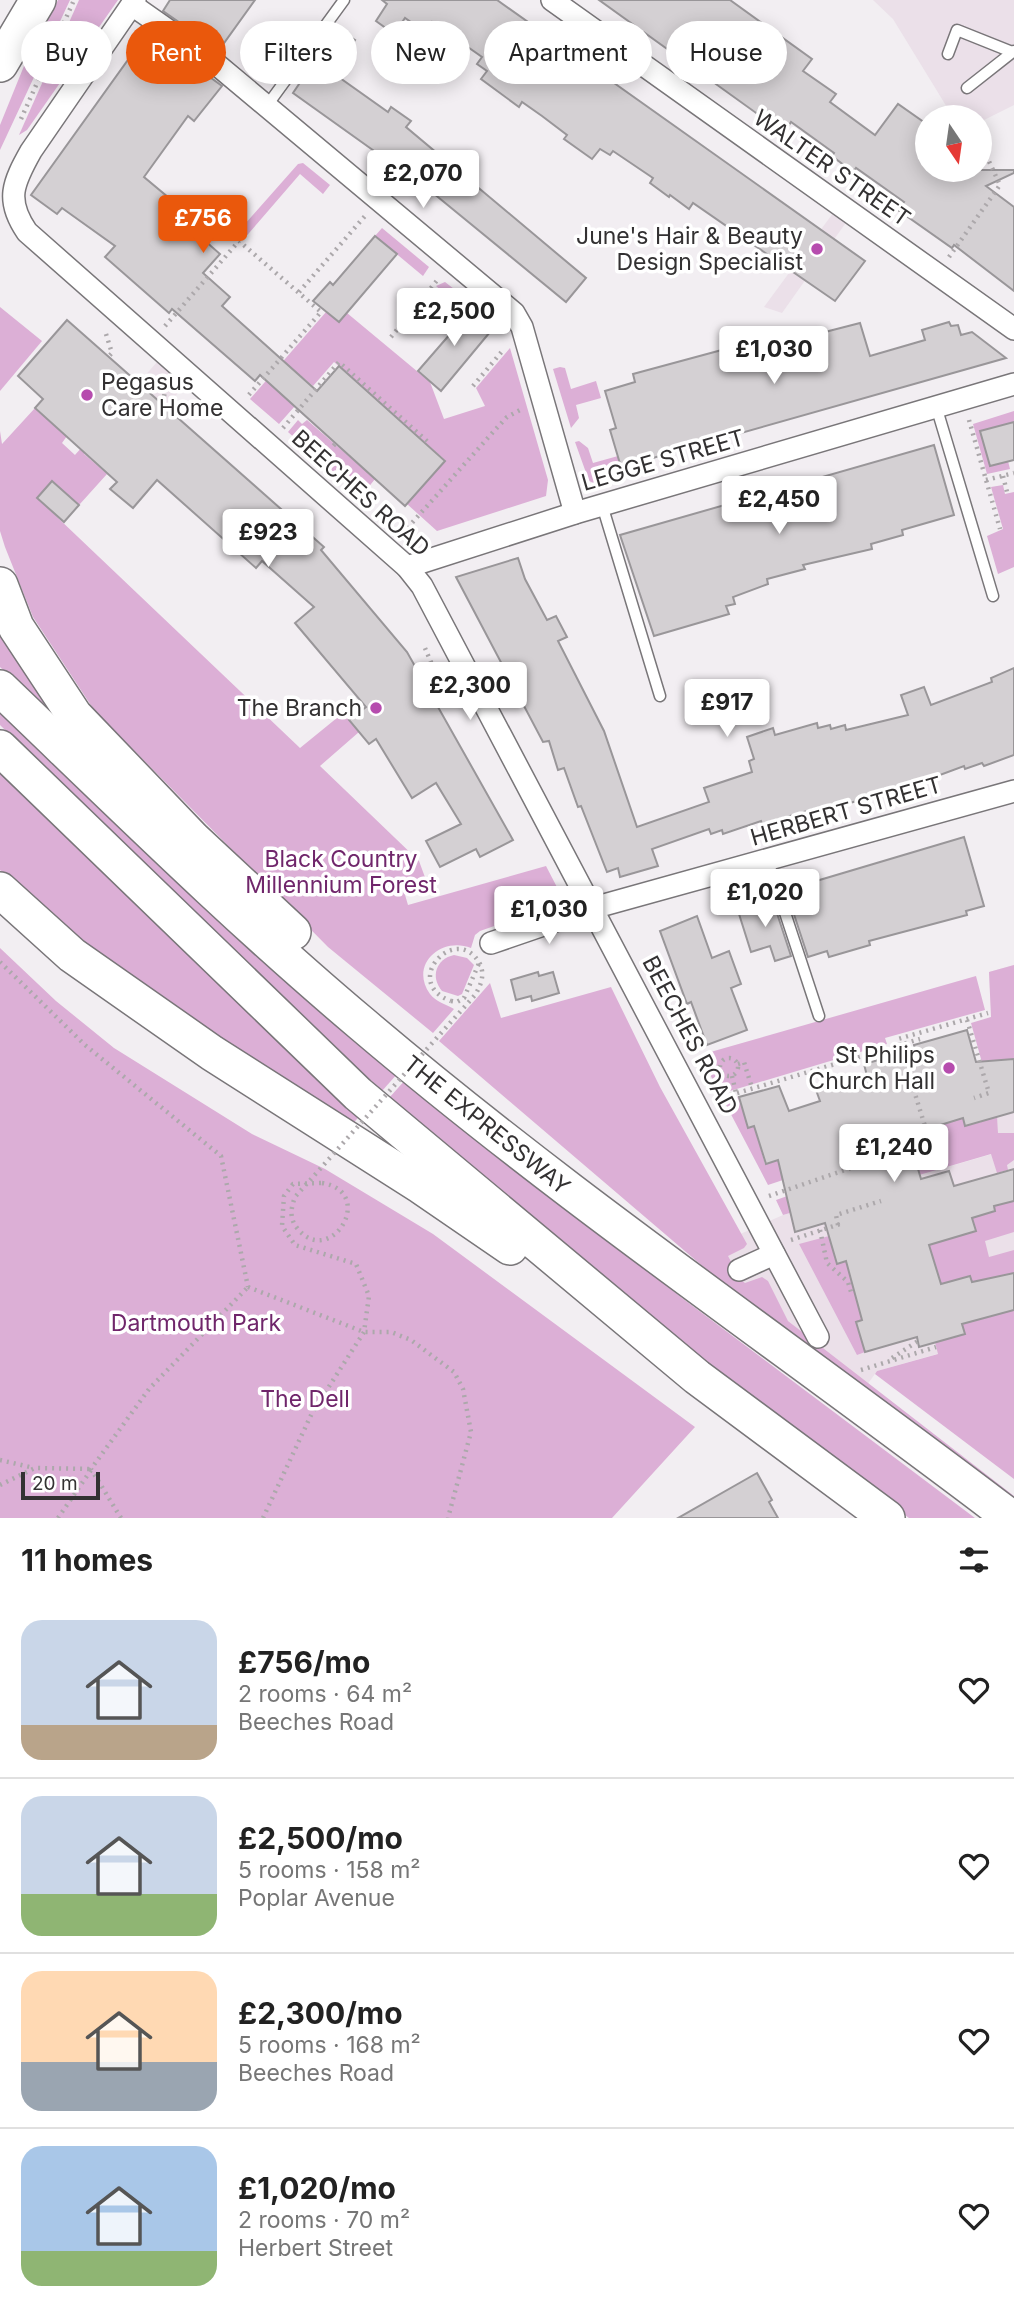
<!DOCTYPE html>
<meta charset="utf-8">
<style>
body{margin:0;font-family:Inter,sans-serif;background:#f2f2f2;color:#222;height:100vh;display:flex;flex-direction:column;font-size:26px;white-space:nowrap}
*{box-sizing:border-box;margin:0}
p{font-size:23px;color:#767676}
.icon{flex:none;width:38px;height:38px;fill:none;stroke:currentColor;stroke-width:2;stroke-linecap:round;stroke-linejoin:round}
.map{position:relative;height:1518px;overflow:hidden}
.panel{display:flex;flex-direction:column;background:#fff;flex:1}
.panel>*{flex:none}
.banner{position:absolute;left:21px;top:21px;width:973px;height:63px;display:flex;gap:14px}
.needle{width:46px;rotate:167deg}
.tools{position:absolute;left:915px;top:105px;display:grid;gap:14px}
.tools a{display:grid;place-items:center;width:77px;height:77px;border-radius:50%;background:#fff;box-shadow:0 4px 18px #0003;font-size:35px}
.scale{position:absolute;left:21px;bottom:18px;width:79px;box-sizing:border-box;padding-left:7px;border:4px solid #333132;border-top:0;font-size:19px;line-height:24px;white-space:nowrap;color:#333132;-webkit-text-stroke:5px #fff;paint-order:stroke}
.price{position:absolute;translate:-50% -60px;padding:0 16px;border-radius:7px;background:#fff;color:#222;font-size:23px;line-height:46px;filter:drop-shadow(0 2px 4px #0008)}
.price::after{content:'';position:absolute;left:50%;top:42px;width:21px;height:16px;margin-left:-10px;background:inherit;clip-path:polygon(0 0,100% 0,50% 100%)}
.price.on{background:#ea580c;color:#fff}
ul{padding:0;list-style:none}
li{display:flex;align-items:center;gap:21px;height:175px;padding:0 21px}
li+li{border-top:2px solid #e0e0e0}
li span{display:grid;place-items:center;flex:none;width:196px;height:140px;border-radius:21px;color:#555}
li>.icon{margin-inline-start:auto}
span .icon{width:84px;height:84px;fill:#fffc;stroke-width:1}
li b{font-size:30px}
h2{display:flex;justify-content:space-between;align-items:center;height:84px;padding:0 21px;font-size:30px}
.pill{padding:0 24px;border-radius:32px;background:#fff;box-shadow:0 4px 18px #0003;font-size:24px;line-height:63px}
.pill.on{background:#ea580c;color:#fff}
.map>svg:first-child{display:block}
</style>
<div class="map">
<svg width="1014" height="1518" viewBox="0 0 1014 1518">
<rect width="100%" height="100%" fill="#f2eef2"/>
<!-- built -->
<g fill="#ebe0e9">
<polygon points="873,0 1014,0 1014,105 980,122 980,117 953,117 893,19"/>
<polygon points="839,205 852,214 782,313 764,307"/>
<polygon points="165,353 192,377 64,522 37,498"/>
<polygon points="1014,965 1014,1332 877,1371 867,1385 702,1251 783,1215 999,1152 989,972"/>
</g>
<!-- green -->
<g fill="#dcafd6">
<polygon points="58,0 70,0 0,150 0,125 24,66"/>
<polygon points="79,0 118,0 27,130 19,135"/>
<polygon points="303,163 330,185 323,194 300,174 243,240 236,234 298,164"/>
<polygon points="382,228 429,267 423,276 375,236"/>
<polygon points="445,282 498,323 490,332 436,286"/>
<polygon points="0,307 42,341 0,391"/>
<polygon points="326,312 339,322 347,313 430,382 444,419 485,406 476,388 510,348 548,480 546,496 437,531 407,504 445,460 334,362 313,386 295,371 278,390 295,406 279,424 250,399"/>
<polygon points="560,367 565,368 571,389 596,381 601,398 576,405 579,418 571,428 553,369"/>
<path d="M35,408L67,436L62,443L75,455L100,427L104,431L84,454L107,474L79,505L53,481L37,498L300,748L343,713L359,732L320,766L419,861L426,880L403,888L408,905L546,866L560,893L559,901L555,905L480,931L475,935L471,948C441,936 409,965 430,994C436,1002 446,1004 454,1009L433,1033L328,947L94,710L33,617L5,547L0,531V431L2,444Z"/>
<polygon points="1014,411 1014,422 980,431 990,466 1008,461 1010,469 987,474 973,424"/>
<polygon points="298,420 302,424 307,420 375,479 367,489 378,500 372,506 288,432"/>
<polygon points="579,441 588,448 593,463 618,456 623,475 594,483 589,481 575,442"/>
<polygon points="1003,485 1005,494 1014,492 1014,567 998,574 987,536 1003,529 991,487"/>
<polygon points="0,624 48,703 43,709 0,667"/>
<polygon points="0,709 398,1073 382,1091 179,899 0,725"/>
<polygon points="0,771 361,1114 352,1125 143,988 53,918 0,870"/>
<polygon points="0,948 56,1001 114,1048 252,1134 325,1169 433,1234 695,1427 612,1518 0,1518"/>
<path d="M454,955L467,958L474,965L462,994L458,996L442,991C430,977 436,959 454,955Z"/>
<polygon points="1014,965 1014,1059 994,1061 998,1133 1014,1133 1014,1160 1007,1165 1008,1170 997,1173 991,1154 783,1215 776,1200 887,1161 890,1169 936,1153 929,1128 963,1118 965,1126 981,1122 975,1101 991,1095 971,1023 991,1017 989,972"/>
<polygon points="976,976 985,1010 885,1038 887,1044 720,1094 700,1055"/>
<polygon points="490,983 501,1018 611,987 660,1087 747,1244 744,1248 728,1256 741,1280 745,1283 762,1277 768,1281 788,1321 1014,1496 1014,1509 782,1334 439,1041"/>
<polygon points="407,1078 682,1298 975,1518 909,1518 776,1418 599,1278 389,1098"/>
<polygon points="739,1097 754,1126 765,1164 778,1160 783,1180 768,1185 724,1101"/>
<polygon points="1014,1201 1014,1232 985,1241 989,1257 1014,1250 1014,1277 1013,1273 1008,1274 974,1289 970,1276 941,1284 893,1255 975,1230 971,1213 995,1211 994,1206"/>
<polygon points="829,1236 836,1263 846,1261 862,1320 856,1322 865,1352 857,1355 799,1244"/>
<polygon points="1014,1310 1014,1479 875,1374 877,1371 938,1354 935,1342 965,1334 962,1324"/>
</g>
<!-- building -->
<g fill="#d4d0d3" stroke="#999699" stroke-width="2">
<polygon points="170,0 255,0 219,50 163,11"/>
<polygon points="382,0 497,0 865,261 835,301 693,203 689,209 670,195 669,197 650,183 653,178 613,151 610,155 600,149 592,159 564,139 567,135 542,116 522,102 519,107 481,79 487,71 477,64 482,57 432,22 425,32 405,18 394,34 376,21 387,4"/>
<polygon points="599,0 730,0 812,59 803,71 836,94 830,102 875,135 898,104 928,125 928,170 1014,170 1014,173 986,186 1014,207 1014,291 954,245 952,248 898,210 904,202 856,168 853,172 832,156 834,153 791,122 784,133"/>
<polygon points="337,28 355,40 333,73 388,112 391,107 411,121 406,127 586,278 566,302 433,193 293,93"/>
<polygon points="148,32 222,86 194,121 188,116 144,177 175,203 170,210 220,254 203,273 230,297 222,306 317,391 339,366 445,461 405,506 260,375 255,381 172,309 169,313 105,257 115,246 62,208 57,214 31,195"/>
<polygon points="375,236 397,254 339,322 313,301 330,282 333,285"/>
<polygon points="459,305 490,332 441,391 418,371 451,333 442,325"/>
<polygon points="67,320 324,547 321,550 407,652 513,840 480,857 476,849 440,867 426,841 461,824 436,783 412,798 376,739 369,744 349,720 366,707 295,623 314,607 262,561 256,568 157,480 133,508 110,489 117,482 35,408 43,399 18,376"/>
<polygon points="949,322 951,326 958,325 961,335 972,332 1006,358 621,467 610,430 616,428 605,391 635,382 633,374 744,344 746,349 789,338 790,341 860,323 870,356 925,340 922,330"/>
<polygon points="1014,422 1014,460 990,466 980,431"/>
<polygon points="934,445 954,515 902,530 903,535 871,544 872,549 803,565 805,569 767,579 768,584 733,597 735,604 726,606 729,614 654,636 620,535"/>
<polygon points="52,481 79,505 64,522 37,498"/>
<polygon points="518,558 525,579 547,620 556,616 567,637 558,641 604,731 637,827 709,802 704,788 752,772 749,761 754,759 747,737 773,728 775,735 817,723 818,728 830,725 831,729 845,725 846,730 908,715 901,695 924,687 931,705 992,682 991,678 1014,668 1014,755 984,766 982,763 965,769 964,766 921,782 816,813 814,809 762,824 761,821 723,834 722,830 711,834 709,829 652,849 658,866 620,877 618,868 607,872 581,806 578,807 564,768 558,770 549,741 543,742 456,577"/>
<polygon points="964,837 984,906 966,911 967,915 869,941 870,945 829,957 827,951 808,957 786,890"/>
<polygon points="772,898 791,956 775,961 770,946 751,952 739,914 746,912 744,906"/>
<polygon points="697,916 712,958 729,951 741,984 731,988 747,1030 707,1045 691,1002 687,1004 660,931"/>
<polygon points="538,972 539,976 553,972 559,993 532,1001 531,996 516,1000 511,980"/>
<polygon points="967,1030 976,1062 1014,1059 1014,1112 965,1126 963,1118 908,1135 921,1179 949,1171 954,1186 1014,1169 1014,1201 994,1206 995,1211 972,1218 976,1231 929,1245 941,1284 970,1276 972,1282 1014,1273 1014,1310 962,1324 965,1334 919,1347 917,1337 865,1352 856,1322 862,1320 846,1261 837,1264 825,1223 795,1232 778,1160 766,1164 754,1126 748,1128 739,1097 779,1086 789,1111 820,1101 816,1090 867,1076 864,1064 915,1050 914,1045"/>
<polygon points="757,1473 772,1500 769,1502 778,1518 678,1518"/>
</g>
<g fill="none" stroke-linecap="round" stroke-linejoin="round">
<defs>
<g id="service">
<polyline points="948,54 957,30 1012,52"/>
<polyline points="967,88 1014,51"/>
<polyline points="266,107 344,0"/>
<polyline points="936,406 993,596"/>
<polyline points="602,505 660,696"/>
<polyline points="768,861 819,1016"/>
</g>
<g id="minor">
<path d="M135,0L31,151C13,183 5,200 27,232L407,567L422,586L818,1337"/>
<polyline points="552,0 1014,329"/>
<polyline points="132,5 215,63 514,313 522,327 575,513"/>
<polyline points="407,567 575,513 1014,384"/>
<polyline points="491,943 593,908 1014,791"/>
<polyline points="739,1270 774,1254"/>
</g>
<g id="trunk">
<polyline points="0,64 38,0"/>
<polyline points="0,585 16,627 74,715 193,839 293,932"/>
<path d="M0,688C119,802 236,918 362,1024C569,1200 795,1353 1011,1518"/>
<polyline points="0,748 358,1094 697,1377 887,1518"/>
<polyline points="0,890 72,955 212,1053 421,1186 510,1247"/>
</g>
</defs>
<!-- service casing -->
<use href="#service" stroke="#797679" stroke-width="13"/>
<!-- minor casing -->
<use href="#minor" stroke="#797679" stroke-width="24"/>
<!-- trunk casing -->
<use href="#trunk" stroke="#797679" stroke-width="38"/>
<!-- path -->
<g stroke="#aca8ab" stroke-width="4.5" stroke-dasharray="2 5" stroke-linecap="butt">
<polyline points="21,119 74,0"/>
<polyline points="949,257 1000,185 980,142"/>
<polyline points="299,292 365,216"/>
<polyline points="165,326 239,241 321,312 247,397"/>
<polyline points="106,334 112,353 109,356"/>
<polyline points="391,337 439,278"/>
<polyline points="473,386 504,349"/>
<polyline points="163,403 166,384"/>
<polyline points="969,420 1000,529"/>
<polyline points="283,428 339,362 428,442"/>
<polyline points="319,461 335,444"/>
<polyline points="1003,476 1007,492"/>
<polyline points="986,480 1014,473"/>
<polyline points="403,533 494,431 507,417 522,409"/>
<polyline points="420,677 433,667 425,648 429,646"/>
<polyline points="0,962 85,1045 221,1156 248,1287"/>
<polyline points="451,1001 457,1002 464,998 480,961"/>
<polyline points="967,1020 989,1093 974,1098"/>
<circle cx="729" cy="1067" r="9"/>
<polyline points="738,1064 744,1062 752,1088"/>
<polyline points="732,1076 736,1093"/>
<polyline points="717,1099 920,1039"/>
<polyline points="887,1155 890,1165 933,1152 898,1039 988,1013"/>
<polyline points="769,1196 889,1155"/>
<polyline points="838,1225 836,1215 881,1201"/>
<polyline points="820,1230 827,1263 848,1282 852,1295"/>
<polyline points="791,1240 843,1223"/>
<polyline points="248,1287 364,1332 391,1332 411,1340 454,1372 463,1389 471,1432 448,1518"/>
<polyline points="892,1358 918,1341"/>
<polyline points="861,1370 936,1347"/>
<polyline points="0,1460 34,1468"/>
<polyline points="0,1485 35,1468 91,1469"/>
<polyline points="58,1518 91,1470"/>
<polyline points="121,1518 91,1469 149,1389 248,1287"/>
<polyline points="263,1518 312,1413 364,1332 369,1296 356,1264 295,1245 282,1226 284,1196 293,1184 322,1183"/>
</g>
<!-- service -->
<use href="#service" stroke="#fff" stroke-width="10"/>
<!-- minor -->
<use href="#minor" stroke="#fff" stroke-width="21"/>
<!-- trunk -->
<use href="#trunk" stroke="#fff" stroke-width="35"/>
<!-- path-bridge -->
<path stroke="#aca8ab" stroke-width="4.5" stroke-dasharray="2 5" stroke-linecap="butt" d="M322,1183C378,1192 330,1270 297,1228C289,1218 291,1208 295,1197L475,995C481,985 485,975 480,964C457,921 399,982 451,1001"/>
</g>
<!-- markers -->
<g fill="#b64cae" stroke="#fff" stroke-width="2.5">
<circle cx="817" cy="249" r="7"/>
<circle cx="87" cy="395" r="7"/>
<circle cx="376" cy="708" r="7"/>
<circle cx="949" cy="1068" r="7"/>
</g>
<g text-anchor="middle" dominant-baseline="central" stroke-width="7" stroke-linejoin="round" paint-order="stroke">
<!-- street labels -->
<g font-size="23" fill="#333132" stroke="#fff">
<text transform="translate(832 168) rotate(35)">WALTER STREET</text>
<text transform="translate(663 460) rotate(-16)">LEGGE STREET</text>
<text transform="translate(361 493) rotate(42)">BEECHES ROAD</text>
<text transform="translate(846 811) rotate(-16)">HERBERT STREET</text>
<text transform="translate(690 1035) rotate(62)">BEECHES ROAD</text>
<text transform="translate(487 1125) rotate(39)">THE EXPRESSWAY</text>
</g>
<!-- poi labels -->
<g font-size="23" fill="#333132" stroke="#fff" text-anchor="end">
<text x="803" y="236">June's Hair &amp; Beauty<tspan x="803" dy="26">Design Specialist</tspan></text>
<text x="101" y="382" text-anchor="start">Pegasus<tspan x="101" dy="26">Care Home</tspan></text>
<text x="362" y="708">The Branch</text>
<text x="935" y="1055">St Philips<tspan x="935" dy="26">Church Hall</tspan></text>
</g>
<!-- park labels -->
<g font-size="23" fill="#70266b" stroke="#fff">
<text x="341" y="859">Black Country<tspan x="341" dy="26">Millennium Forest</tspan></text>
<text x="196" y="1323">Dartmouth Park</text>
<text x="305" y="1399">The Dell</text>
</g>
</g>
</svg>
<div class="tools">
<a><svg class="needle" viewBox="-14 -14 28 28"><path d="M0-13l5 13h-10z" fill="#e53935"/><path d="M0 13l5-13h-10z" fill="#767676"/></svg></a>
</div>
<div class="scale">20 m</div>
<b class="price" style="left:423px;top:210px">£2,070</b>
<b class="price on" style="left:203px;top:255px">£756</b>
<b class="price" style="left:454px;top:348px">£2,500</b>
<b class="price" style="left:774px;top:386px">£1,030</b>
<b class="price" style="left:779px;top:536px">£2,450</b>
<b class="price" style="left:268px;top:569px">£923</b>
<b class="price" style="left:470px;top:722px">£2,300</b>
<b class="price" style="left:727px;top:739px">£917</b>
<b class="price" style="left:765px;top:929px">£1,020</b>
<b class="price" style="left:549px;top:946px">£1,030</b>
<b class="price" style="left:894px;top:1184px">£1,240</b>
<div class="banner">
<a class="pill">Buy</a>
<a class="pill on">Rent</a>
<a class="pill">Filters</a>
<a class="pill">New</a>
<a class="pill">Apartment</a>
<a class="pill">House</a>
</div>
</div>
<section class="panel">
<h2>11 homes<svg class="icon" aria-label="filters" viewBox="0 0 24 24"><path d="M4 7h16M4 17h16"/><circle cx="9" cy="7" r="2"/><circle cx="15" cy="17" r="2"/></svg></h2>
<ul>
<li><span style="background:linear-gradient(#c9d6e8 75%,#b9a48a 0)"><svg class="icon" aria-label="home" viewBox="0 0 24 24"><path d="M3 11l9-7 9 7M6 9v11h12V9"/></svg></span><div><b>£756/mo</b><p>2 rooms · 64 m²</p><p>Beeches Road</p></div><svg class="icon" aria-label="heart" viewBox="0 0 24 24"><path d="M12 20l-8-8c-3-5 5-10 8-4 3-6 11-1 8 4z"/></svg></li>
<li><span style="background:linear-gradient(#c9d6e8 70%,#8fb573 0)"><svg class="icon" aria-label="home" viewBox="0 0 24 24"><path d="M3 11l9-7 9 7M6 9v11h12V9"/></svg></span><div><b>£2,500/mo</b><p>5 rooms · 158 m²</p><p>Poplar Avenue</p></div><svg class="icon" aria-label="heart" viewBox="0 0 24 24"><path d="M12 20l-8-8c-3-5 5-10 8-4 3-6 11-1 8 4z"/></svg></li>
<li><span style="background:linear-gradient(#ffd9b3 65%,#9aa5b1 0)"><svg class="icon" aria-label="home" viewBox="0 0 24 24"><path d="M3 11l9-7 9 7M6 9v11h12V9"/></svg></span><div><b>£2,300/mo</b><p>5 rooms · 168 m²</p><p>Beeches Road</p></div><svg class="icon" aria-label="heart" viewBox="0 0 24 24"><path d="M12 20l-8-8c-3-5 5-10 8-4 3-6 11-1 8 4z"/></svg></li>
<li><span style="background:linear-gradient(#a9c7e8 75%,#8fb573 0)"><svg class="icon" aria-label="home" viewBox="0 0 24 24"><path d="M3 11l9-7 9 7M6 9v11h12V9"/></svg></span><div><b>£1,020/mo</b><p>2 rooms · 70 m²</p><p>Herbert Street</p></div><svg class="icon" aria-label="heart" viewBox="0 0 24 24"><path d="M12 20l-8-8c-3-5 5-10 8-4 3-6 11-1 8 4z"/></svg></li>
</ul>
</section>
